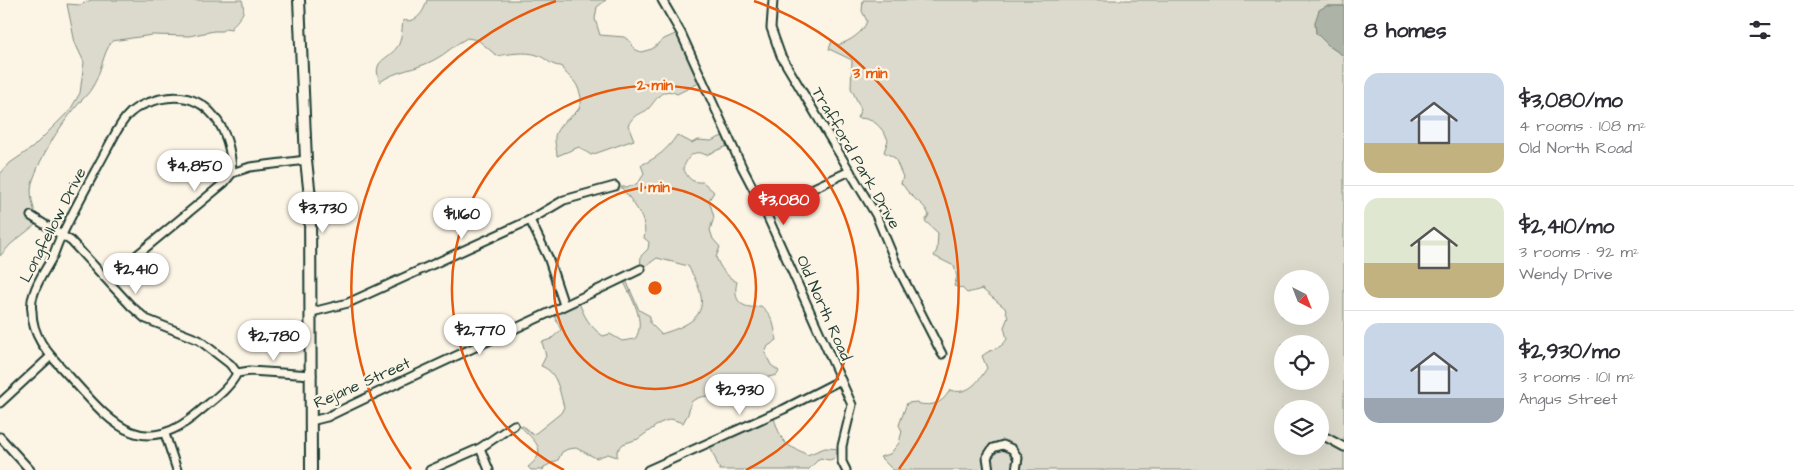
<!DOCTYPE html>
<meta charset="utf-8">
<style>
body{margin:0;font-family:"Architects Daughter",sans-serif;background:#f2f2f3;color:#2b2b33;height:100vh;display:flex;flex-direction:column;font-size:19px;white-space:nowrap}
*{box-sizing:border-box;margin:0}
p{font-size:16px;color:#7c7c81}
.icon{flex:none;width:28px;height:28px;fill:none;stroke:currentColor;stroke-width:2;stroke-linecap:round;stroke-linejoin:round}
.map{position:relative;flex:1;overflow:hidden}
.details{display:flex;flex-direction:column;background:#fff;width:450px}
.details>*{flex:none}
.needle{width:32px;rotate:138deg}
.tools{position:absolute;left:1274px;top:270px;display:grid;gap:10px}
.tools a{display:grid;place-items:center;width:55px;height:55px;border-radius:50%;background:#fff;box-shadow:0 5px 20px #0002;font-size:25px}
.price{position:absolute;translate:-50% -42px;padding:0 11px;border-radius:18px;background:#fff;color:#222;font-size:16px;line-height:32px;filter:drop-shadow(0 1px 2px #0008)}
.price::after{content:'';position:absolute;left:50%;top:30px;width:15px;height:11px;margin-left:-8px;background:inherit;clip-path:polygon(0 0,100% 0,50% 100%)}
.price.current{background:#d93025;color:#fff}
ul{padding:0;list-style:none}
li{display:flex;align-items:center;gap:15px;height:125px;padding:0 20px}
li+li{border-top:1px solid #e1e1e2}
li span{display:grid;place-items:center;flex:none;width:140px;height:100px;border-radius:15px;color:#555}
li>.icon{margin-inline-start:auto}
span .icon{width:60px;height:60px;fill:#fffc;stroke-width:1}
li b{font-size:21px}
h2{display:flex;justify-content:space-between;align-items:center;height:60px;padding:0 20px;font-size:21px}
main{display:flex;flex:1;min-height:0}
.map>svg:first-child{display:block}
</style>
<main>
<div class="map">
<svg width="1344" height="470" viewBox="0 0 1344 470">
<rect width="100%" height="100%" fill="#fcf5e5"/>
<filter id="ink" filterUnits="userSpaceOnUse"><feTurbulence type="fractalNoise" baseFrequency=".02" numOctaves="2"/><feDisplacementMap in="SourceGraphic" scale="10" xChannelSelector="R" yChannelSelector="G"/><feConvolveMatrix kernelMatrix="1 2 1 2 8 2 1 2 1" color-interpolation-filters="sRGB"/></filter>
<g filter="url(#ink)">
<!-- green -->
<g fill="#dcdacc" stroke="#7e8c80" fill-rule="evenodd">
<path d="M91,0H242C247,16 239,16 231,29L226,28L222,31H214L189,36L152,35L112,41C102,55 102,71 93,86C89,94 81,100 76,107C57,130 41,155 32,183C28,199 38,213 35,225L11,244L0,256V174L10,163L32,148L70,110L80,93L84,62L75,43L67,4L80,5Z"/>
<path d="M427,0H606L597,7L595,19L600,35L624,37L631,42L634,49L641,52L652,49L664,39L680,32L703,81L677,94C662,86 657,99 649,108C641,116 637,110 628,125L634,140L591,155L579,147L557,156C557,149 553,139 556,133C565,113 590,115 578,88C575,79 565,75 561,66C550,66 547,58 537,55C526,51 508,54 497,56L478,40L467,38C455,44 446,54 434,60C416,70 396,70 380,82C370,58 390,61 399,44C402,36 402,28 403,20C416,24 424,12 427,0Z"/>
<path d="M863,0H1344V6H1326L1315,22L1316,33L1329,46L1344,56V470H893L880,457L890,454L899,443L902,431L899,425L907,403L917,402L920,404C935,406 942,403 950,390C968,396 978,382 987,368L982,356C991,348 1001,350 1007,339L1004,327L1008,317L1005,308L982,289L967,293L962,288L954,286L957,277L954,266L934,256L937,250L938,233L925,221L929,215C925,205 919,203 912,196C907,192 905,187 901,183L903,177L895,158L884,152L888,140C881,126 874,118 857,118L861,109L851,88L852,60L829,49L832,41L838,45C850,41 863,33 867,21L862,11ZM1282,279H1320V316H1282ZM1282,344H1320V381H1282ZM1282,409H1320V446H1282Z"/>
<path d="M727,134L732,144L706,155C693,148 688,158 683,168C688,178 691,183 703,182L714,192L709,200L714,217L710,230L713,239L720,247L716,257C720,268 727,277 737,282C734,294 736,305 750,307C754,308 757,306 761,306C775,318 773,325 777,340L768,346L765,353L771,365L779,371L777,375L751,381L744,387C734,387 727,393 717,395C706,397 700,395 691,402L688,414L683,423L671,419L660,423L638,439L623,444L617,451V457L608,454L596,458L576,448L568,449L562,452L558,460L544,467L543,470H531L528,467C550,450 534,441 520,426H523L532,434L536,433L561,413L564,407C559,391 558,372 541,366L546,356L542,342L551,339L561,330L553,313L578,300C584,316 589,326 603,336L610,334L622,341L635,339C647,322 631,297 623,280L625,278L639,310L650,316V323L661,334C706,321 711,305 688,266L657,258L640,270L641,256L648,249L649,242L644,238C649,220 631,200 621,187C633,187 639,185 644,173L641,165C657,158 667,150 677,135L692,143L697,140L711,141Z"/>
<path d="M773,415C776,424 780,440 788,445C794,449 800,450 807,455L825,448L843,449L840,457L829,460L820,458L808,470H720L709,444Z"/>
</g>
<!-- water -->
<polygon fill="#aeb3a7" stroke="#758479" points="1326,6 1344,6 1344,56 1329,46 1316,33 1315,22 1319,10"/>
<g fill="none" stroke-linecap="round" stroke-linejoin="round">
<defs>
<g id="street">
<polyline points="662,0 681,33 742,167 765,211 852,405 842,446 842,462 846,470"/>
<polyline points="773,0 771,28 781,56 876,215 899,270 942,354"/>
<path d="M232,173C231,131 209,88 160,99C150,102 138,105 130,113C119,123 113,139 106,151C91,179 75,207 62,235C58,241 56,249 53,256C47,268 38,279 34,293C32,298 31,306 32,311C32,339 51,356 68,375C109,420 140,464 200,411C213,400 230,388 237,373"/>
<polyline points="765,211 850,171"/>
<polyline points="31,216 71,241 131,306 146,319 199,340 230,364 237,373"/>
<polyline points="530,220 548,257 564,305"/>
<polyline points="108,279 224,183 232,173 250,167 306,160"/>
<polyline points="312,312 348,303 530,220 564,200 615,186"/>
<polyline points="237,373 250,371 312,375"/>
<polyline points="0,403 51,356"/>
<path d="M311,421L327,417C431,366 537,320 641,269"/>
<polyline points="165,434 177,470"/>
<polyline points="1320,434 1344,447"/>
<polyline points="0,437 30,470"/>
<polyline points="480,448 489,470"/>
<polyline points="430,470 480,448 514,425"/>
<polyline points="648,470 784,409 841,380"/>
<polyline points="989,470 987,457 993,448 1003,445 1012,449 1018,458 1016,470"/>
</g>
<polyline id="secondary" points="299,0 306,160 310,197 311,470"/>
</defs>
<!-- street casing -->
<use href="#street" stroke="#1f3d34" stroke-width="11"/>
<!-- secondary casing -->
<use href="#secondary" stroke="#1f3d34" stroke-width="14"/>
<!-- street -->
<use href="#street" stroke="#fcf5e5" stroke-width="7"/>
<!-- secondary -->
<use href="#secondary" stroke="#fcf5e5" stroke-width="10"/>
</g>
</g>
<!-- distance rings -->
<g fill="none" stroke="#e8590c" stroke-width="2.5">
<circle cx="655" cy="288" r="101"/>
<path d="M564 470A203 203 0 1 1 746 470"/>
<path d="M411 469A304 304 0 0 1 556 1M754 1A304 304 0 0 1 899 469"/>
</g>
<g text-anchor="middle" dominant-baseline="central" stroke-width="4.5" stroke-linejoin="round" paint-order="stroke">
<!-- street labels -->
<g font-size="16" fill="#1f3d34" stroke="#fcf5e5">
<text transform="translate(856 158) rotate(60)">Trafford Park Drive</text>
<text transform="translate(53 225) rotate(-63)">Longfellow Drive</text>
<text transform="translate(824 308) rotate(66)">Old North Road</text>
<text transform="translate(362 383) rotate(-24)">Rejane Street</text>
</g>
</g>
<circle cx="655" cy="288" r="8" fill="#e8590c" stroke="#fcf5e5" stroke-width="2.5"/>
<g font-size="15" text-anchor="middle" font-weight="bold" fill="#e8590c" stroke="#fcf5e5" stroke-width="4.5" stroke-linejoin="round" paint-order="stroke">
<text x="870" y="78">3 min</text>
<text x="655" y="90">2 min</text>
<text x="655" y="192">1 min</text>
</g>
</svg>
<div class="tools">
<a><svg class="needle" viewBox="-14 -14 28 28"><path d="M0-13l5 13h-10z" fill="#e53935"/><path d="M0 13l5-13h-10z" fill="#7c7c81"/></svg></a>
<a><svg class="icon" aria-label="locate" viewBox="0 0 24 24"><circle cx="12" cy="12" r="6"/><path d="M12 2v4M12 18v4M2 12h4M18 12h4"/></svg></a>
<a><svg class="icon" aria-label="layers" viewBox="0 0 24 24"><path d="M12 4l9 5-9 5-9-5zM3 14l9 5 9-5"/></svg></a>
</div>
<b class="price" style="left:195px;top:192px">$4,850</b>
<b class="price current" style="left:784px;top:226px">$3,080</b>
<b class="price" style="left:323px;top:234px">$3,730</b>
<b class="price" style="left:462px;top:240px">$1,160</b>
<b class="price" style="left:136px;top:295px">$2,410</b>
<b class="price" style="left:480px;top:356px">$2,770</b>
<b class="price" style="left:274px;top:362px">$2,780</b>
<b class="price" style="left:740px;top:416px">$2,930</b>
</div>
<section class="details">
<h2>8 homes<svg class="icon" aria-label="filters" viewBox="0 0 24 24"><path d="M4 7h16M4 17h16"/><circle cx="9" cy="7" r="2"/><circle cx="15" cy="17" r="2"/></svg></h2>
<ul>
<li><span style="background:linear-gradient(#c9d6e8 70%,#c2b280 0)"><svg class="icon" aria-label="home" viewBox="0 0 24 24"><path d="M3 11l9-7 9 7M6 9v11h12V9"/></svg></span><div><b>$3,080/mo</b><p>4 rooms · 108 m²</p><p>Old North Road</p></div></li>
<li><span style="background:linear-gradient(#dfe7d0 65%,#c2b280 0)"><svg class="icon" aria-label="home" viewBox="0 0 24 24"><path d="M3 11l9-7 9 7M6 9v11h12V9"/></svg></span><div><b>$2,410/mo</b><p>3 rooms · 92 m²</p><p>Wendy Drive</p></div></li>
<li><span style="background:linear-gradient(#c9d6e8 75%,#9aa5b1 0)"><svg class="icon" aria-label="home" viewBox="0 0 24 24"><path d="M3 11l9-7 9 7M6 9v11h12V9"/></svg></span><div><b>$2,930/mo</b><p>3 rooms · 101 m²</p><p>Angus Street</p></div></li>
</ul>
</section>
</main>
